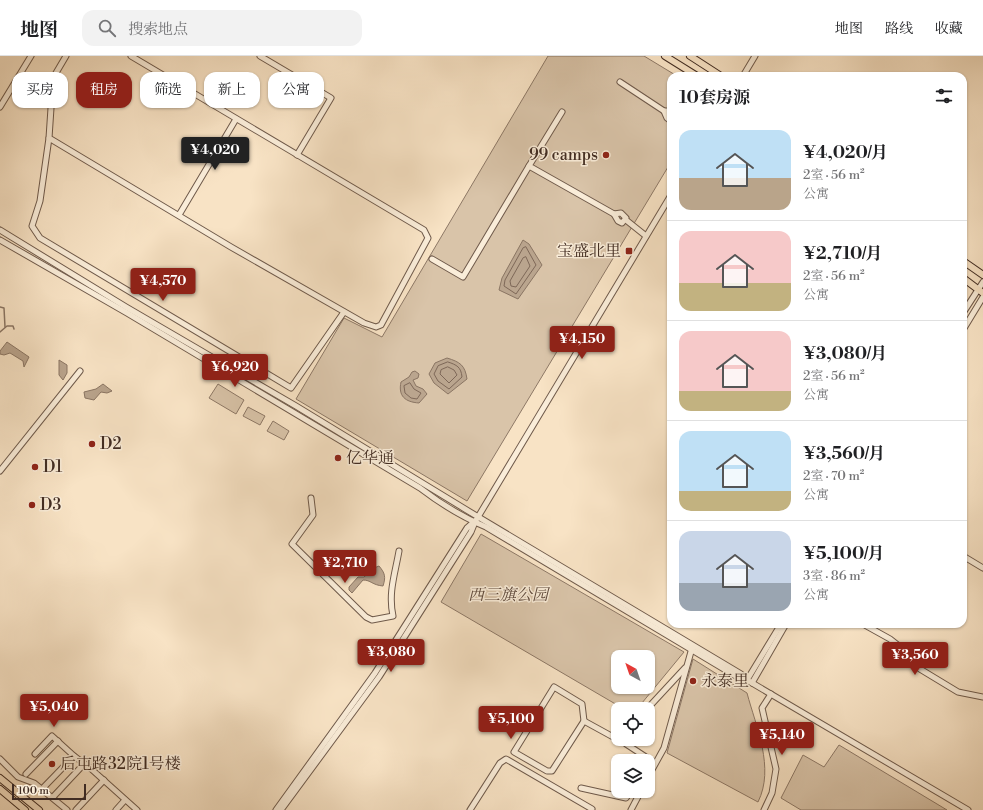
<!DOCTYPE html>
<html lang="zh">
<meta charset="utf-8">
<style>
body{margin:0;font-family:"Libre Bodoni","Noto Serif SC",serif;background:#f2f2f2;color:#202124;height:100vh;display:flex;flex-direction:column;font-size:15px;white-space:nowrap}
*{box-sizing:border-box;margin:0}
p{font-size:13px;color:#757577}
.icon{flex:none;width:22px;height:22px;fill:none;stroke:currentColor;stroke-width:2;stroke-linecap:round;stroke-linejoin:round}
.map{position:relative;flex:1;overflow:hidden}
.panel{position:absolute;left:667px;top:16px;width:300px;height:556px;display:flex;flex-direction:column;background:#fff;border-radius:12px;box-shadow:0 1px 3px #0004}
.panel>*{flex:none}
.top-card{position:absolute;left:12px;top:16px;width:380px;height:36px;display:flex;gap:8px}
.needle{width:26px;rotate:320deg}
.controls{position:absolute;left:611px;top:594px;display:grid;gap:8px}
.controls a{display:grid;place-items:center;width:44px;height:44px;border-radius:8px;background:#fff;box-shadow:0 1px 3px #0004;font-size:20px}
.scale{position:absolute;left:12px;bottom:10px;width:74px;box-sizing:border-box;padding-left:4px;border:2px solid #412c22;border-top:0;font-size:11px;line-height:14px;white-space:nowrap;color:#412c22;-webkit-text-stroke:3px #faedd9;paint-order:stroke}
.price{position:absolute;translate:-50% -34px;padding:0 9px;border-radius:4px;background:#8f2418;color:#fff;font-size:13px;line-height:26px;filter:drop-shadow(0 1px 2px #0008)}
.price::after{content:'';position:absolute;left:50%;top:24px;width:12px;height:9px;margin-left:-6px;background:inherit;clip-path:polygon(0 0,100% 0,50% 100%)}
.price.selected{background:#222;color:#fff}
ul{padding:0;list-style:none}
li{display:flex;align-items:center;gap:12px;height:100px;padding:0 12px}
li+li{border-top:1px solid #e0e0e0}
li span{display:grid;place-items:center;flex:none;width:112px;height:80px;border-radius:12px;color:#555}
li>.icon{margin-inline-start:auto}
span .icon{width:48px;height:48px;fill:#fffc;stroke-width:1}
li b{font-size:17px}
h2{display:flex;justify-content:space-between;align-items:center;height:48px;padding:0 12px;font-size:17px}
.pill{padding:0 14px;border-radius:12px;background:#fff;box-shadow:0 1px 3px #0004;font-size:14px;line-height:36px}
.pill.selected{background:#8f2418;color:#fff}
header{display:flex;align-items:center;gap:24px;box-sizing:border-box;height:56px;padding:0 20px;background:#fff;border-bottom:1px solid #e0e0e0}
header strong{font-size:19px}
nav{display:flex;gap:22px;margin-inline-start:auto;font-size:14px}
.search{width:280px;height:36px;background:#f2f2f2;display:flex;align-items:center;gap:10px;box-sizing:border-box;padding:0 14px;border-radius:12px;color:#757577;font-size:15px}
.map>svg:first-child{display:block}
</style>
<header>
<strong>地图</strong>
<div class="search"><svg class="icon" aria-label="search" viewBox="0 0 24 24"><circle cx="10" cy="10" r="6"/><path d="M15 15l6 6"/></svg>搜索地点</div>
<nav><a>地图</a><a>路线</a><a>收藏</a></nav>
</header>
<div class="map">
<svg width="983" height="754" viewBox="0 0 983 754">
<rect width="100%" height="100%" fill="#f8e3c5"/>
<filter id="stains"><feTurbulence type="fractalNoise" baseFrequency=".005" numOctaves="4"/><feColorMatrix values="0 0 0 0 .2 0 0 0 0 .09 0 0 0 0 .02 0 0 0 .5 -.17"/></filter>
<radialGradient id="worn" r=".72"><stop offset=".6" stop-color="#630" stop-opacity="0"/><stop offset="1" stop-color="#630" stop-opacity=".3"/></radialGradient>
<!-- green -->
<g fill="#d9c4a9" stroke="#8d7866" fill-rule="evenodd">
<polygon points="548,0 644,0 677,20 671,20 671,106 467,445 296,343 344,262 382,281"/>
<polygon points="218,328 244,344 236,358 209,342"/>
<polygon points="248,351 265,360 260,369 243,360"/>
<polygon points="273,365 289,375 284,384 267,375"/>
<path d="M481,478L684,596L637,653H624L441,546ZM618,601H648V631H618Z"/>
<path d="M693,603L747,637C756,671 775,712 758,746L667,697Z"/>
<polygon points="839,689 947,754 801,754 781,742 803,699 824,711"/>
</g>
<!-- water -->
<g fill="#baa58e" stroke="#8a7563">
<polygon points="523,184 529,188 542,209 518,243 499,234 502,222"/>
<polygon points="7,286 29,301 24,311 23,305 10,297 4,299 0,298 0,295"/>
<path d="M447,302C460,306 465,309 467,323L448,338L434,327L429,318L435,307Z"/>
<polygon points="59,304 67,309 67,317 63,324 59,319"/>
<path d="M415,315L419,318L418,322L413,324L416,330L423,333L427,338L419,347C405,346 398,340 401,326L409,321L412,316Z"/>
<polygon points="103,328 112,335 107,337 101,336 94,344 85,342 84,336 96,333"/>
<path d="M379,510C385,517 386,521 383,530C372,529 371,524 363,524L352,537L349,534V531L358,521H364L374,512Z"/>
</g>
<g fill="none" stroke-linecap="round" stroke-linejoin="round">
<!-- shore -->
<g stroke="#7e6858" stroke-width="1">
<polygon points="526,191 536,209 516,238 504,230 505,224 523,192"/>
<polygon points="526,201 530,210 516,231 511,230 510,225 523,202"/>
<path d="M448,306C457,309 461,311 462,321L449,333L438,325L434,318L438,310Z"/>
<polygon points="448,311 454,314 457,319 449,327 440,318 441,314"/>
<polygon points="410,327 414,333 421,337 417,343 411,342 405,337 404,330"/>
</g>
<!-- stream -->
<g stroke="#8a7563" stroke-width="1.5">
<polyline points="0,251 4,252 5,271"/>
<polyline points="0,276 7,270 13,270 14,273"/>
</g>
<defs>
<g id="minor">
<polyline points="66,0 53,22 49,82 231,191 364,267 376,271 381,269 428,182 424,174 131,0"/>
<polyline points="260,0 331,42 297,99"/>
<polyline points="743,20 755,0"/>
<polyline points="620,26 664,55"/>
<polyline points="0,51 31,0"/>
<polyline points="671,55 664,55 667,62 671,65"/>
<polyline points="562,56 529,110 614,158"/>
<polyline points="49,82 40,145 32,170 40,182 291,332 344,256"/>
<polygon points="621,157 626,162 622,167 618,165 614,158"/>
<polyline points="179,159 236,63"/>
<polyline points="626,164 646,180"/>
<polyline points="0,174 126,251 296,350 465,453 741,618 746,623"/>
<path d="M0,184L127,257L420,432C441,448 462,461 486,471L739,622L747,624L968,754"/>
<polyline points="432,203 463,221 529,110"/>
<polyline points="963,257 983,226"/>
<polyline points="963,274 983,241"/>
<polyline points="0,415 80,315"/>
<path d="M311,442L313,459L292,488L366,561L372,564L393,560C388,537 395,518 399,495"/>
<polyline points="963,500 983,512"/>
<polyline points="863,568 890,583 913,601 920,613 958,636 983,641"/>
<polyline points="747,624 781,568"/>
<polyline points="752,627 786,568"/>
<polygon points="554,631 582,648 584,665 552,715 547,715 514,696"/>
<polyline points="647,653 685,612"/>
<polyline points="584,665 615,682 618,680"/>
<polyline points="625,683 626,688 652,705 648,710"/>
<polyline points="35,698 52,680 74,700"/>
<polyline points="0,703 18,721 34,727 67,754"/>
<polyline points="26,718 58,685"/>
<polyline points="648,721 664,692 692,592"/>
<polyline points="581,732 626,742 631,735"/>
<polyline points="42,733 74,700 89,711 137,754"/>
<polyline points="53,741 84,708"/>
<polyline points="76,754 104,724"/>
<polyline points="116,754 125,744"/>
<polyline points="276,754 375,617 467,472 475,465"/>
<polyline points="281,754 379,621 471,476 475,466 671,139"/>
<polyline points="470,754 500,707 506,703 592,753"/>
<polyline points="631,754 641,735"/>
<polyline points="764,754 772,737 776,713 762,652 771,638"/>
</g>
<g id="major">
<polyline points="665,0 697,20"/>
<polyline points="690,0 721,20"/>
<polyline points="963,205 983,219"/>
<polyline points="963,222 983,237"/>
<polyline points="0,722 39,754"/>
<polyline points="0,733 25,754"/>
</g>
</defs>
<!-- minor casing -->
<use href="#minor" stroke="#6f5a4b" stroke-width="7"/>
<!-- major casing -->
<use href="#major" stroke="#412c22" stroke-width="8"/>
<!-- minor -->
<use href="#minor" stroke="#faedd9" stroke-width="5"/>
<!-- major -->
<use href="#major" stroke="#f8e3c5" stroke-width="6"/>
</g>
<!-- markers -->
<g fill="#8f2418" stroke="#faedd9" stroke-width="1.5">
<circle cx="606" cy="99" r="4"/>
<rect x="625" y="191" width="8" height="8" rx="2"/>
<circle cx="92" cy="388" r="4"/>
<circle cx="338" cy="402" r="4"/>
<circle cx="35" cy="411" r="4"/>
<circle cx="32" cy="449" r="4"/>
<circle cx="693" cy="625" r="4"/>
<circle cx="52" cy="708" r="4"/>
</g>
<g text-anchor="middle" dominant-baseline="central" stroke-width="3" stroke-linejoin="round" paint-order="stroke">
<!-- poi labels -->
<g font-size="16" fill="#412c22" stroke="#faedd9" text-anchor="start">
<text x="598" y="99" text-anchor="end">99 camps</text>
<text x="621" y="195" text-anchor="end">宝盛北里</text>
<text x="100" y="388">D2</text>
<text x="346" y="402">亿华通</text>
<text x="43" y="411">D1</text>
<text x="40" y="449">D3</text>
<text x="701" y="625">永泰里</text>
<text x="60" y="708">后屯路32院1号楼</text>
</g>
<!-- park labels -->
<g font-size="16" font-style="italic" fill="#5f4a3d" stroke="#faedd9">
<text x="508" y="539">西三旗公园</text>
</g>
</g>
<rect width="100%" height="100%" filter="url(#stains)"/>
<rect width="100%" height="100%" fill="url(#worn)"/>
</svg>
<div class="controls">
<a><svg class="needle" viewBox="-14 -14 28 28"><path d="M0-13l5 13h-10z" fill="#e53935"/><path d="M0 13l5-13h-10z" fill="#757577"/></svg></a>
<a><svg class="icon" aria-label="locate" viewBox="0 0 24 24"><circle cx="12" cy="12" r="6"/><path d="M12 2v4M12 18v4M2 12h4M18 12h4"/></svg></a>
<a><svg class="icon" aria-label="layers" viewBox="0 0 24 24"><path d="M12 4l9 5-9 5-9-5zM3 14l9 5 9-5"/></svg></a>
</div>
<div class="scale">100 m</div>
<b class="price selected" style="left:215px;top:115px">¥4,020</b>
<b class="price" style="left:163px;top:246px">¥4,570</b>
<b class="price" style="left:582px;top:304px">¥4,150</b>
<b class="price" style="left:235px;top:332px">¥6,920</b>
<b class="price" style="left:345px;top:528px">¥2,710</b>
<b class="price" style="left:391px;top:617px">¥3,080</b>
<b class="price" style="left:915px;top:620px">¥3,560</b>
<b class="price" style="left:54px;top:672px">¥5,040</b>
<b class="price" style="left:511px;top:684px">¥5,100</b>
<b class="price" style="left:782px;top:700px">¥5,140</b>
<div class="top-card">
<a class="pill">买房</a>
<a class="pill selected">租房</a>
<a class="pill">筛选</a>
<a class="pill">新上</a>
<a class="pill">公寓</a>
</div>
<section class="panel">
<h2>10套房源<svg class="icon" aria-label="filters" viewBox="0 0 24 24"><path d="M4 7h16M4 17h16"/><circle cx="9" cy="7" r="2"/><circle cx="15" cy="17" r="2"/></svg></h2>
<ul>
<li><span style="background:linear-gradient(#bfe0f5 60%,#b9a48a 0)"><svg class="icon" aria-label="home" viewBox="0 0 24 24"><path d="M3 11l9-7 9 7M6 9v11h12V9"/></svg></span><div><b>¥4,020/月</b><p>2室 · 56 m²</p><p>公寓</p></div></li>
<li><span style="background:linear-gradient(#f6c9c9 65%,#c2b280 0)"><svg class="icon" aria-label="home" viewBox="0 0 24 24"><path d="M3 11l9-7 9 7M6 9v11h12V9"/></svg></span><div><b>¥2,710/月</b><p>2室 · 56 m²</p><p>公寓</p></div></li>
<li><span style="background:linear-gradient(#f6c9c9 75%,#c2b280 0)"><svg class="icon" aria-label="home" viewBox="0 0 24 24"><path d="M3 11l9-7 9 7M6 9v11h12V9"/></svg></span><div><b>¥3,080/月</b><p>2室 · 56 m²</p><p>公寓</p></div></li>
<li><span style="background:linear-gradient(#bfe0f5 75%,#c2b280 0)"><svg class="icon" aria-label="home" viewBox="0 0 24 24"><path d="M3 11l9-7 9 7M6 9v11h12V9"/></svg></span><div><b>¥3,560/月</b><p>2室 · 70 m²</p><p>公寓</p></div></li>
<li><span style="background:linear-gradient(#c9d6e8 65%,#9aa5b1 0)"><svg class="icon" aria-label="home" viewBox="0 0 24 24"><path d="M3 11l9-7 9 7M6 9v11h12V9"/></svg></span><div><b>¥5,100/月</b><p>3室 · 86 m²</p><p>公寓</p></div></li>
</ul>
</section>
</div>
